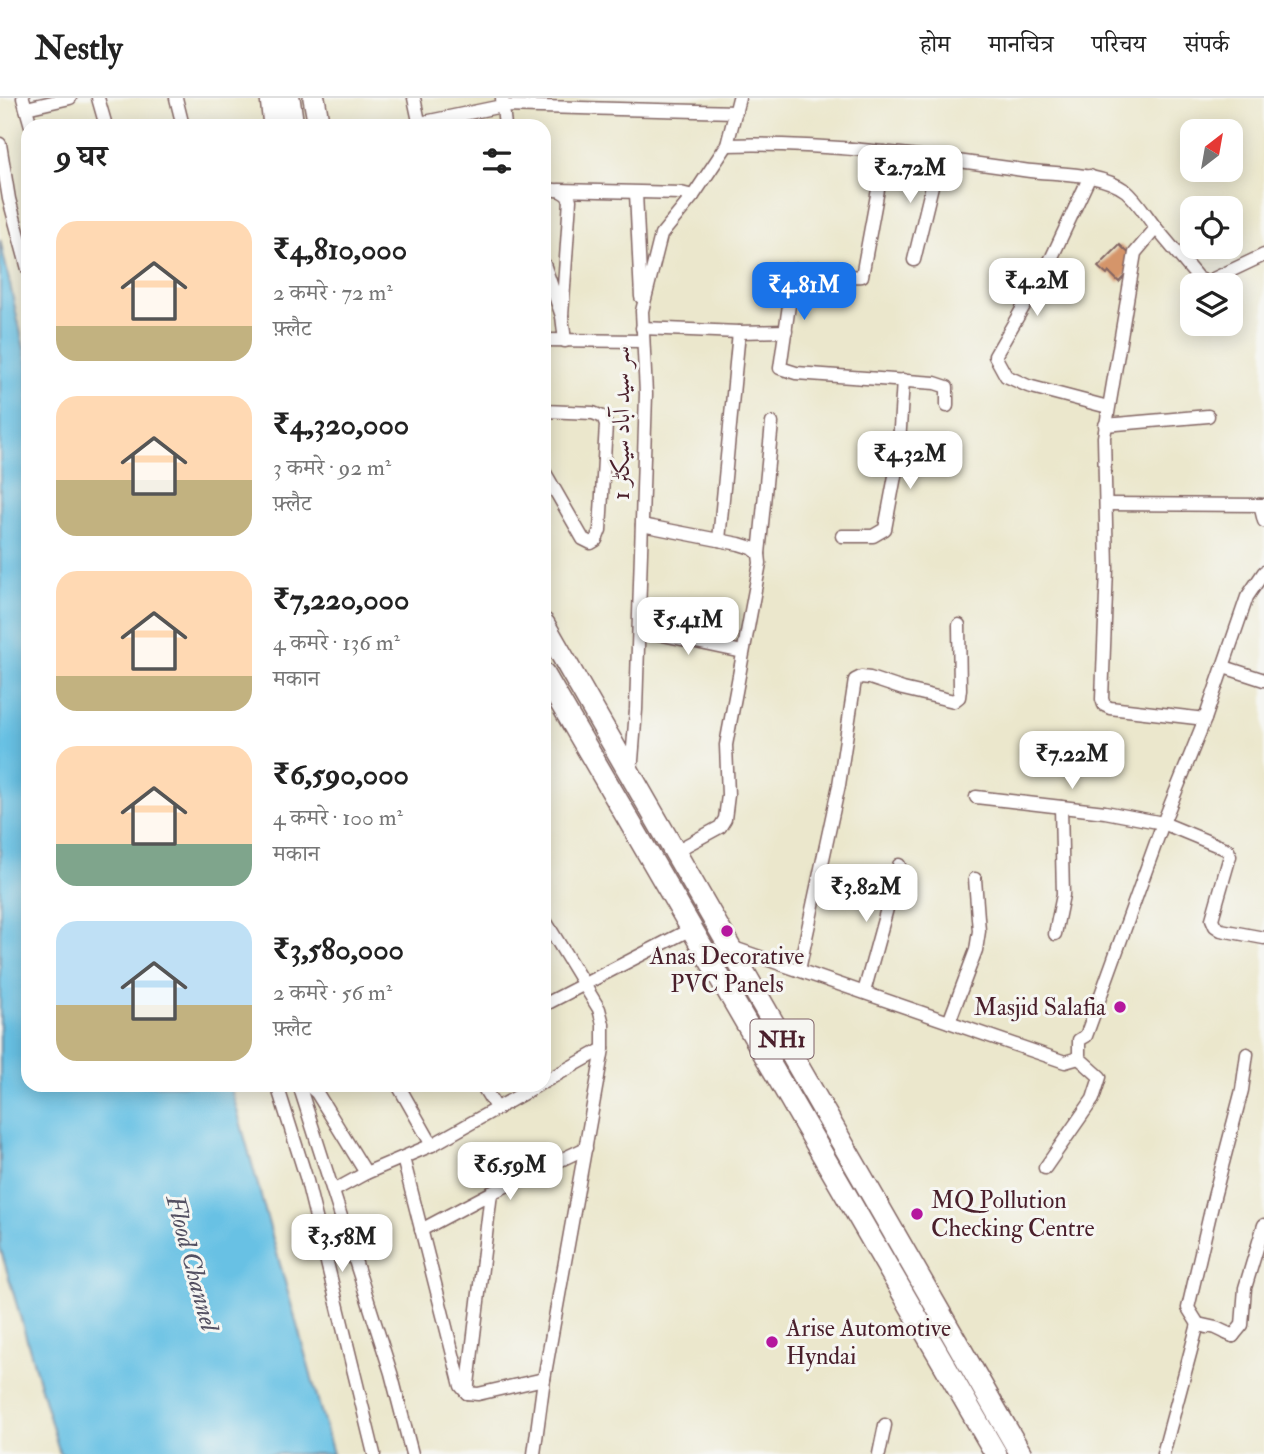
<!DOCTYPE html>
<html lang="hi">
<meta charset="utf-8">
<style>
body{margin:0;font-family:"IM FELL Double Pica",Amiri,"Noto Serif Devanagari",serif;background:#f6f6f6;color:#222;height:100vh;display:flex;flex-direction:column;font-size:26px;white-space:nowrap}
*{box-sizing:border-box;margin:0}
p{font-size:23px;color:#767676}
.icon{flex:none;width:38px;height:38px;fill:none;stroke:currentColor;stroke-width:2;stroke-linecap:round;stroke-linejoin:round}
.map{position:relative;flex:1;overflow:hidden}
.side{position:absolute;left:21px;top:21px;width:530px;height:973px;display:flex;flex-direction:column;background:#fff;border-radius:21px;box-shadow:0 4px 18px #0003}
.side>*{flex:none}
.needle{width:46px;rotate:31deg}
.buttons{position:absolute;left:1180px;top:21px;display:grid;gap:14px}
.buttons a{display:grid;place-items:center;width:63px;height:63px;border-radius:14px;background:#fff;box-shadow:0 4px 18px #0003;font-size:35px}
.price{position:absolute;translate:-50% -60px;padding:0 16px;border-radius:14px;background:#fff;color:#222;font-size:23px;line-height:46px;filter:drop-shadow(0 2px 4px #0008)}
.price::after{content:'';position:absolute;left:50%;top:42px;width:21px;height:16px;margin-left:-10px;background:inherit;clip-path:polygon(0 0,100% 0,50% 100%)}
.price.active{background:#1a73e8;color:#fff}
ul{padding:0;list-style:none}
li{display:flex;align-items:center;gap:21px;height:175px;padding:0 35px}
li span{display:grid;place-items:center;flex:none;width:196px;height:140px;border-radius:21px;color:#555}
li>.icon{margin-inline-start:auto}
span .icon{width:84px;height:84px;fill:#fffc;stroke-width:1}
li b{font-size:30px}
h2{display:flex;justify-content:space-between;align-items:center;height:84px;padding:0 35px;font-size:30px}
header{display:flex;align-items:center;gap:42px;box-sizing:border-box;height:98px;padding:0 35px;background:#fff;border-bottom:2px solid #e0e0e0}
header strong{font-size:33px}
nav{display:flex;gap:38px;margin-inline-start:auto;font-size:24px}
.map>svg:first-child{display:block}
</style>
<header>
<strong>Nestly</strong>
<nav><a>होम</a><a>मानचित्र</a><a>परिचय</a><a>संपर्क</a></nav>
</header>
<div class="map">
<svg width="1264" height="1356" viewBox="0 0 1264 1356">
<rect width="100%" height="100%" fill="#f6f6f2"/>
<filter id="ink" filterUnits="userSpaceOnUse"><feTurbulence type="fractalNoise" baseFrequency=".0143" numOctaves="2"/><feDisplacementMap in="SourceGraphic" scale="14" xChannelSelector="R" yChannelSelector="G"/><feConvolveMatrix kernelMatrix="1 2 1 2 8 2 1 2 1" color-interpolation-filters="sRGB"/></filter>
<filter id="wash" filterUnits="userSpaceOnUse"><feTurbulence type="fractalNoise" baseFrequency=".00686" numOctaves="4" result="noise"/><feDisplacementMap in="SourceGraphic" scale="28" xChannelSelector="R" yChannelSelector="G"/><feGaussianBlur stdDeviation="1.57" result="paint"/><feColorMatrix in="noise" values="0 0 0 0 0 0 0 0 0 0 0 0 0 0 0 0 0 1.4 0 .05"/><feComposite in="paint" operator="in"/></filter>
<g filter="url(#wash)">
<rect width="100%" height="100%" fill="#ebe7cc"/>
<!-- water -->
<polygon fill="#67c1e4" stroke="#587088" stroke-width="2" points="0,141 28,268 28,987 230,987 333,1356 60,1356 0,1149"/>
<g id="blocks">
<!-- building -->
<polygon fill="#d5956b" points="1120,147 1138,164 1119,184 1109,174 1107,177 1098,169"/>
</g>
</g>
<g filter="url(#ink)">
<use href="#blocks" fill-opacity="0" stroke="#826563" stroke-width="2"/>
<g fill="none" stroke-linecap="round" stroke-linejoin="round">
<defs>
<g id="minor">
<polyline points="23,0 31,28"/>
<polyline points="98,0 106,28"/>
<polyline points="176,0 183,28"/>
<polyline points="414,0 420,28"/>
<polyline points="502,0 505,28"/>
<polyline points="26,10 70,0"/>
<polyline points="420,25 502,8 736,14"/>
<polyline points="0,46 9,101 28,171"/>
<path d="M727,47C826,44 925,58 1023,72C1056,77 1098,73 1126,93C1137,102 1147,119 1156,130L1135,155L1104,339L1107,470L1102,601L1104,607L1110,610L1205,621"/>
<path d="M885,54L862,178C838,181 817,169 794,172L780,270L796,275L935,285L947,289V308"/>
<polyline points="1090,78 1052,159 995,258 1006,278 1028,288 1108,309"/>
<path d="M544,91C555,92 565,91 570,102L562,218"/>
<polyline points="559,92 681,95 693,98"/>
<polyline points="636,95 641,199"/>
<polyline points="1156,130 1198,180 1207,184 1264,157"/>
<polyline points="914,162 939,59"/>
<polyline points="544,166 562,218 565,243"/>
<polyline points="642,230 739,234 786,233"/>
<polyline points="544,242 643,243"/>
<polyline points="544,313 593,315 603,319 606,326 600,432 596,442 591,445 583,441 544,373"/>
<polyline points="1105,327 1208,318"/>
<polyline points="1106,406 1264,407"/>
<polyline points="1260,407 1264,423"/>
<polyline points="642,427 739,446 752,450 759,456 760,465 726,647 728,697 725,721 720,729 674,754"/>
<polyline points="842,438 873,438 885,431 898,362 903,282"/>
<polyline points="719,442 739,234"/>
<polyline points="759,456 772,325"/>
<polyline points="639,532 743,554"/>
<polyline points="1224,569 1264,582"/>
<polyline points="631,675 636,612 646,296 642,213 661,137 693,98 727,47 739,0"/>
<polyline points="976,699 1105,714 1163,725 1221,749 1228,752 1230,758 1212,821 1215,828 1221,832 1264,840"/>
<polyline points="1055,836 1063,797 1061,709"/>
<polyline points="731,849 1065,964 1079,960"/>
<polyline points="799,872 839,687 855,582 861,579 870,580 903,591 954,603 959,599 960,591 959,527"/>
<polyline points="864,894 899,767"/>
<polyline points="544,907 691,831"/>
<polyline points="949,924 976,852 979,833 975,781"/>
<polyline points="544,984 603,951"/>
<polyline points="277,987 306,1079 374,1356"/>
<polyline points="299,987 391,1275 412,1356"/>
<polyline points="308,987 317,995 366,1075"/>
<polyline points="398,987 432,1047"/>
<polyline points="482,987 497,1011"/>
<polyline points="403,1060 461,1288 467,1295 478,1296 544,1281"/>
<polyline points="1045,1070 1093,1001 1100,979 1079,960 1079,942 1086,938 1163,725 1205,621 1247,499 1264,474"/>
<polyline points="333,1093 366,1075 432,1047 538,987"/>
<polyline points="421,1132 491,1095 586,1050"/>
<polyline points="1226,1235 1233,1238 1242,1227 1245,1190 1264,1127"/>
<polyline points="1233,1238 1216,1230 1198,1226 1188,1210 1214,1099 1242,992 1247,956"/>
<polyline points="467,1295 491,1095"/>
<polyline points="534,1356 544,1281 603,951 603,926 599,911 544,821"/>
<polyline points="879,1356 885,1327"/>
<polyline points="1163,1356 1198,1226 1206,1229"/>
</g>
<g id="trunk">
<polyline points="271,0 274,28"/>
<polyline points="289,0 293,28"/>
<polyline points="314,0 319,28"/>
<polyline points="544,526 1021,1356"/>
<polyline points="544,576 996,1356"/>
</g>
</defs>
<!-- minor casing -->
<use href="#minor" stroke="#826563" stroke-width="15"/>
<!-- trunk casing -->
<use href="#trunk" stroke="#826563" stroke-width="24"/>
<!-- minor -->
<use href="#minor" stroke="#fff" stroke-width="12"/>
<!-- trunk -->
<use href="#trunk" stroke="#fff" stroke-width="21"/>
</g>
</g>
<!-- markers -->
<g fill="#b5179e" stroke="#f6f6f2" stroke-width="2.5">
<circle cx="727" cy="833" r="7"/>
<circle cx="1120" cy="909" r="7"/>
<circle cx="917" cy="1116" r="7"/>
<circle cx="772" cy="1244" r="7"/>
</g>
<g text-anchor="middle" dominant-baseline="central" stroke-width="6" stroke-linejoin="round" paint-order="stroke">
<!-- shield labels -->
<rect fill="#f6f6f2" stroke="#7e6067" stroke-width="2" x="750.5" y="921.5" width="63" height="39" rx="5"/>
<g font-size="23" font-weight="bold" fill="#4a1f2b">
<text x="782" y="941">NH1</text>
</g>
<!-- street labels -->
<g font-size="24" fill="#4a1f2b" stroke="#f6f6f2">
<text transform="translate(621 325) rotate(-90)">سر سید آباد سیکٹر 1</text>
</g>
<!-- poi labels -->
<g font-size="24" fill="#4a1f2b" stroke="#f6f6f2" text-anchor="start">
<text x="727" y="858" text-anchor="middle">Anas Decorative<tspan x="727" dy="28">PVC Panels</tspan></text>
<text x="1106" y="909" text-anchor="end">Masjid Salafia</text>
<text x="931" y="1102">MQ Pollution<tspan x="931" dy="28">Checking Centre</tspan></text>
<text x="786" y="1230">Arise Automotive<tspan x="786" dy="28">Hyndai</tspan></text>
</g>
<!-- water labels -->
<g font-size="26" font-style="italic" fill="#535062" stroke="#f6f6f2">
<text transform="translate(192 1165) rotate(75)">Flood Channel</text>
</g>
</g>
</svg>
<div class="buttons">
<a><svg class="needle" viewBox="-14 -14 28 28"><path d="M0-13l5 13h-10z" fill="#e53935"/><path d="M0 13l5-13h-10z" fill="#767676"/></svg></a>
<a><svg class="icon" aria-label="locate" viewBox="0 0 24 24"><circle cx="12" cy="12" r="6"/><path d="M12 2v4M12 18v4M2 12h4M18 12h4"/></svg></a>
<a><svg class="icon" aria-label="layers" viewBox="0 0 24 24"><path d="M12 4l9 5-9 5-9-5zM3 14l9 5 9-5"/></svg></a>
</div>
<b class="price" style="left:910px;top:107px">₹2.72M</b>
<b class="price" style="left:1037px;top:220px">₹4.2M</b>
<b class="price active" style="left:804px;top:224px">₹4.81M</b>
<b class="price" style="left:910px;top:393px">₹4.32M</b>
<b class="price" style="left:688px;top:559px">₹5.41M</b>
<b class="price" style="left:1072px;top:693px">₹7.22M</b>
<b class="price" style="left:866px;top:826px">₹3.82M</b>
<b class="price" style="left:510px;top:1104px">₹6.59M</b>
<b class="price" style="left:342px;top:1176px">₹3.58M</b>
<section class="side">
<h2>9 घर<svg class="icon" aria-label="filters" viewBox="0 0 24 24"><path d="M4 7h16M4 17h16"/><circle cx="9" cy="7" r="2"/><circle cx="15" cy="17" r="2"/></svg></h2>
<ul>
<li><span style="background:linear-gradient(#ffd9b3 75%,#c2b280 0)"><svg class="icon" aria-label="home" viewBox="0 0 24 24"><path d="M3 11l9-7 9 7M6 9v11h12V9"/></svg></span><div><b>₹4,810,000</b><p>2 कमरे · 72 m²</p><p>फ़्लैट</p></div></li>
<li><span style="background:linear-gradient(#ffd9b3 60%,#c2b280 0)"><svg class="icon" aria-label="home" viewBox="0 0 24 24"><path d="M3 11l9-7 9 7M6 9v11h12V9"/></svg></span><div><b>₹4,320,000</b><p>3 कमरे · 92 m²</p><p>फ़्लैट</p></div></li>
<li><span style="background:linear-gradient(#ffd9b3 75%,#c2b280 0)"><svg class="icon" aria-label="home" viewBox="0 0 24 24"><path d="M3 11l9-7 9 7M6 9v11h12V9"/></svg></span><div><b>₹7,220,000</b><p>4 कमरे · 136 m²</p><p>मकान</p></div></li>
<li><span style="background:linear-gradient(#ffd9b3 70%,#7fa58c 0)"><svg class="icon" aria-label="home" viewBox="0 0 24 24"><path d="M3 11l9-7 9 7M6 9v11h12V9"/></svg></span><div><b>₹6,590,000</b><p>4 कमरे · 100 m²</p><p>मकान</p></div></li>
<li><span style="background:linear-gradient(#bfe0f5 60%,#c2b280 0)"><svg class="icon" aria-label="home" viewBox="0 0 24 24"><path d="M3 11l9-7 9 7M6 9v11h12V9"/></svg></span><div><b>₹3,580,000</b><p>2 कमरे · 56 m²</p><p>फ़्लैट</p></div></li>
</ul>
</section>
</div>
